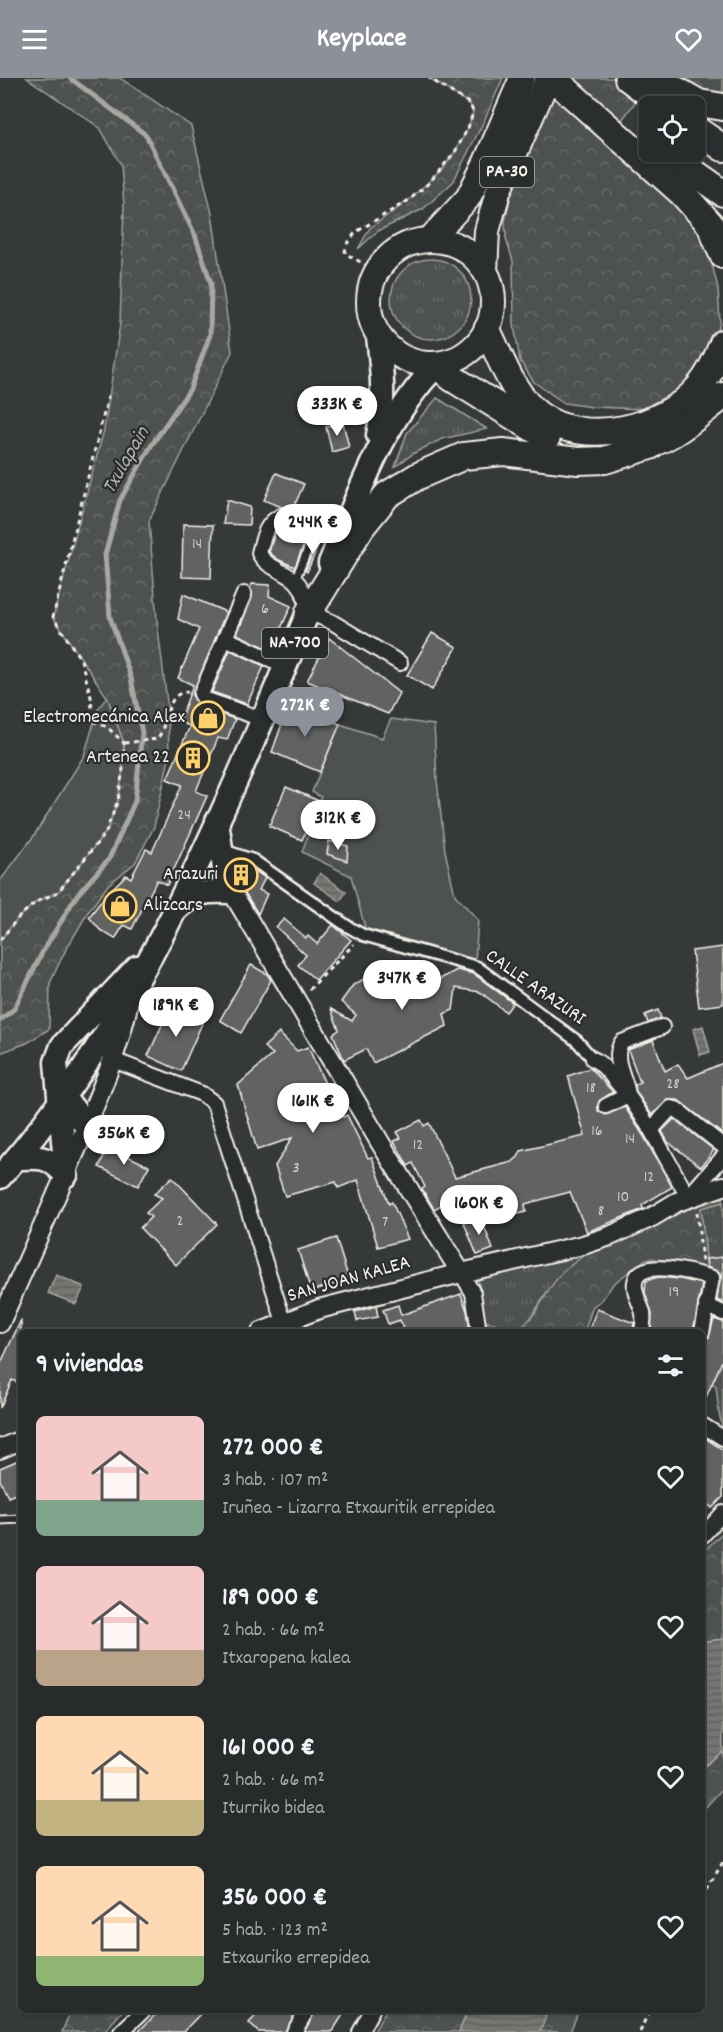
<!DOCTYPE html>
<html lang="es">
<meta charset="utf-8">
<style>
body{margin:0;font-family:Dekko,sans-serif;background:#303333;color:#f1f3f6;height:100vh;display:flex;flex-direction:column;font-size:22px;white-space:nowrap}
*{box-sizing:border-box;margin:0}
p{font-size:20px;color:#a5a7a9}
.icon{flex:none;width:33px;height:33px;fill:none;stroke:currentColor;stroke-width:2;stroke-linecap:round;stroke-linejoin:round}
.map{position:relative;flex:1;overflow:hidden}
.drawer{position:absolute;left:18px;top:1251px;width:687px;height:684px;display:flex;flex-direction:column;background:#282b2b;border-radius:9px;box-shadow:0 2px 4px #0004,0 0 0 2px #444747}
.drawer>*{flex:none}
.controls{position:absolute;left:639px;top:18px;display:grid;gap:12px}
.controls a{display:grid;place-items:center;width:66px;height:66px;border-radius:9px;background:#282b2b;box-shadow:0 2px 4px #0004,0 0 0 2px #444747;font-size:30px}
.price{position:absolute;translate:-50% -51px;padding:0 14px;border-radius:21px;background:#fff;color:#222;font-size:20px;line-height:39px;filter:drop-shadow(0 2px 3px #0008)}
.price::after{content:'';position:absolute;left:50%;top:36px;width:18px;height:14px;margin-left:-9px;background:inherit;clip-path:polygon(0 0,100% 0,50% 100%)}
.price.selected{background:#8c9099;color:#fff}
ul{padding:0;list-style:none}
li{display:flex;align-items:center;gap:18px;height:150px;padding:0 18px}
li span{display:grid;place-items:center;flex:none;width:168px;height:120px;border-radius:9px;color:#555}
li>.icon{margin-inline-start:auto}
span .icon{width:72px;height:72px;fill:#fffc;stroke-width:1}
li b{font-size:26px}
h2{display:flex;justify-content:space-between;align-items:center;height:72px;padding:0 18px;font-size:26px}
header{display:flex;justify-content:space-between;align-items:center;height:78px;padding:0 18px;background:#8c9099;color:#fff;font-size:27px;font-weight:800}
.map>svg:first-child{display:block}
</style>
<header><svg class="icon" aria-label="menu" viewBox="0 0 24 24"><path d="M4 6h16M4 12h16M4 18h16"/></svg>Keyplace<svg class="icon" aria-label="heart" viewBox="0 0 24 24"><path d="M12 20l-8-8c-3-5 5-10 8-4 3-6 11-1 8 4z"/></svg></header>
<div class="map">
<svg width="723" height="1954" viewBox="0 0 723 1954">
<defs>
<pattern id="grass-tufts" width="24" height="20" patternUnits="userSpaceOnUse" patternTransform="scale(1.5)"><rect width="24" height="20" fill="#4e514f"/><path d="M3 7l-1-3M5 7V3M7 7l1-3M15 17l-1-3M17 17v-4M19 17l1-3" fill="none" stroke="#686a68"/></pattern>
<pattern id="forest-crowns" width="20" height="18" patternUnits="userSpaceOnUse" patternTransform="scale(1.5)"><rect width="20" height="18" fill="#4e514f"/><path d="M2 6a3 3 0 1 1 6 0M12 15a3 3 0 1 1 6 0" fill="none" stroke="#686a68"/></pattern>
<pattern id="water-rules" width="6" height="5" patternUnits="userSpaceOnUse" patternTransform="scale(1.5)"><rect width="6" height="5" fill="#757572"/><path d="M0 2.5h6" fill="none" stroke="#5f5e5c"/></pattern>
</defs>
<rect width="100%" height="100%" fill="#363939"/>
<filter id="ink" filterUnits="userSpaceOnUse"><feTurbulence type="fractalNoise" baseFrequency=".0167" numOctaves="2"/><feDisplacementMap in="SourceGraphic" scale="12" xChannelSelector="R" yChannelSelector="G"/><feConvolveMatrix kernelMatrix="1 2 1 2 8 2 1 2 1" color-interpolation-filters="sRGB"/></filter>
<g filter="url(#ink)">
<!-- grass -->
<g fill="url(#grass-tufts)" stroke="#a1a19c" stroke-width="1.5">
<circle cx="431" cy="221" r="40"/>
<polygon points="437,320 487,351 442,361 414,375 395,389 407,355"/>
<polygon points="723,1124 723,1189 719,1190 717,1180 706,1181 701,1130"/>
<polygon points="591,1173 564,1193 548,1213 528,1244 516,1254 506,1254 497,1246 483,1243 478,1199"/>
<polygon points="723,1281 723,1352 719,1335 716,1308 712,1306"/>
</g>
<!-- forest -->
<g fill="url(#forest-crowns)" stroke="#a1a19c" stroke-width="1.5">
<polygon points="27,0 120,0 191,48 212,136 232,274 149,443 157,543 168,632 169,680 154,749 135,785 108,807 88,834 63,877 50,905 49,951 27,965 0,975 0,862 18,840 36,824 58,814 106,754 118,722 123,691 124,665 107,619 53,539 104,352 120,246 124,128 121,87 100,50"/>
<polygon points="429,0 503,0 484,43 453,104 423,131 378,153 358,171 370,150 409,122 441,92 455,74 468,50 473,34 470,26"/>
<polygon points="559,0 653,0 605,65 628,81 653,103 702,154 709,175 718,210 720,245 712,268 691,305 642,331 592,329 564,325 534,304 520,283 514,247 513,183 506,161 505,143 516,95"/>
<polygon points="682,0 723,0 723,18 707,15"/>
<path d="M723,1115V1124L701,1130L707,1192L669,1182L646,1181L613,1206L602,1222L593,1228L585,1252L579,1254H515C539,1240 545,1209 566,1191C611,1154 669,1135 723,1115Z"/>
<polygon points="483,1243 497,1246 506,1254 484,1254"/>
<polygon points="723,1454 723,1561 702,1564 702,1475"/>
<polygon points="723,1673 723,1710 702,1733 702,1690"/>
<polygon points="71,1932 123,1932 104,1954 62,1954"/>
<polygon points="386,1932 468,1932 459,1954 374,1954"/>
<polygon points="548,1932 579,1932 570,1954 540,1954"/>
</g>
<!-- garden -->
<g fill="#4e514f" stroke="#a1a19c" stroke-width="1.5">
<polygon points="107,619 124,665 123,691 118,722 106,754 58,814 36,824 18,840 0,862 0,803 33,759 84,678 98,631"/>
<polygon points="391,641 434,647 437,702 445,773 455,817 478,842 475,882 365,850 351,798 302,774 321,719 312,714 340,646 382,660"/>
</g>
<!-- water -->
<g fill="url(#water-rules)" stroke="#a8a7a1" stroke-width="1.5">
<polygon points="320,795 346,814 340,823 314,805"/>
<polygon points="703,948 710,974 700,977 693,951"/>
<polygon points="56,1197 84,1209 76,1226 48,1215"/>
<polygon points="723,1561 723,1673 702,1690 702,1564"/>
<polygon points="468,1932 548,1932 540,1954 459,1954"/>
</g>
<g fill="none" stroke-linecap="round" stroke-linejoin="round">
<!-- stream -->
<polyline stroke="#a8a7a1" stroke-width="5" points="0,942 14,931 43,873 77,817 109,781 135,723 142,655 131,600 110,539 105,477 120,422 151,368 190,311 210,257 211,205 195,157 146,57 70,0"/>
</g>
<!-- building -->
<g fill="#616362" stroke="#f4f1e8" stroke-width="1.5">
<polygon points="343,345 349,369 332,374 326,349"/>
<polygon points="276,395 304,406 292,433 264,422"/>
<polygon points="227,422 250,429 249,447 223,446"/>
<polygon points="183,446 213,447 211,500 182,499"/>
<polygon points="281,448 307,458 295,489 277,481 269,474 275,455"/>
<polygon points="319,460 321,461 307,494 305,493"/>
<polygon points="252,506 270,507 269,518 291,528 271,572 237,556 252,520 250,510"/>
<polygon points="183,516 226,534 192,617 200,629 235,641 227,662 218,660 196,713 207,718 167,807 157,802 132,851 124,847 115,861 100,852 89,839 105,818 126,797 131,800 146,771 152,774 182,707 167,701 190,648 179,644 193,607 178,600 199,551 178,541"/>
<polygon points="432,555 457,569 432,612 407,597"/>
<polygon points="329,560 399,615 388,636 307,603"/>
<polygon points="230,572 264,588 247,626 212,614"/>
<polygon points="289,626 340,646 320,694 272,674"/>
<polygon points="286,709 319,723 302,762 269,748"/>
<polygon points="329,763 348,768 347,783 327,776"/>
<polygon points="248,788 265,800 259,812 267,816 258,836 245,815 238,794 238,792 244,795"/>
<polygon points="284,841 306,860 308,858 317,866 333,847 351,862 316,902 298,887 306,877 276,849"/>
<polygon points="723,869 723,926 699,929 692,873"/>
<polygon points="251,887 267,896 271,902 241,955 220,942"/>
<polygon points="457,892 474,896 513,925 506,934 480,914 456,910 453,932 444,936 447,948 373,985 366,971 344,982 333,956 339,952 331,931 352,943 356,937 341,924 353,907 371,897 438,902"/>
<polygon points="171,927 203,943 181,993 148,978"/>
<polygon points="658,932 661,940 648,945 645,937"/>
<polygon points="279,955 297,973 308,969 328,1012 332,1011 343,1039 347,1037 368,1080 372,1079 389,1126 392,1124 408,1161 378,1169 358,1102 338,1110 336,1104 285,1118 275,1088 292,1060 257,1072 238,1007 273,976 264,969"/>
<polygon points="653,962 665,993 678,986 688,1000 723,985 723,1054 721,1055 678,1022 668,1022 652,1037 636,1014 635,1007 640,1004 628,972"/>
<polygon points="590,990 613,1014 599,1023 598,1033 606,1037 625,1029 643,1057 672,1109 642,1127 643,1131 587,1154 570,1114 525,1126 526,1134 487,1144 477,1108 434,1131 422,1111 425,1109 413,1085 408,1088 394,1063 401,1060 397,1054 421,1042 424,1048 429,1045 455,1099 512,1084 518,1079 521,1073 585,1058 568,998"/>
<polygon points="674,1041 714,1072 701,1089 668,1064 662,1053"/>
<polygon points="108,1069 149,1088 138,1108 99,1089"/>
<polygon points="172,1099 217,1146 176,1187 140,1150 151,1139 146,1135 162,1120 154,1116"/>
<polygon points="480,1138 493,1171 477,1177 464,1145"/>
<polygon points="336,1160 349,1202 311,1213 298,1172"/>
<polygon points="723,1179 723,1225 717,1222 720,1196 717,1193 707,1189 706,1181"/>
<polygon points="658,1199 680,1201 702,1206 693,1254 651,1254 652,1236 645,1215 646,1203"/>
<polygon points="461,1216 467,1233 470,1254 404,1254 400,1242 388,1246 383,1232 398,1227 401,1237"/>
<polygon points="376,1228 378,1239 357,1243 355,1234"/>
<polygon points="597,1231 634,1245 633,1254 588,1254"/>
<polygon points="714,1241 723,1244 723,1281 702,1328 702,1263 709,1259"/>
<polygon points="21,1242 21,1306 12,1302 0,1330 0,1287"/>
<polygon points="702,1358 723,1372 723,1419 712,1430 702,1421"/>
<polygon points="21,1381 21,1414 8,1419 0,1402 0,1390"/>
<polygon points="160,1932 204,1932 183,1954 138,1954"/>
<polygon points="261,1932 297,1932 285,1954 258,1954 249,1945"/>
<polygon points="316,1932 346,1932 332,1954 304,1954"/>
</g>
<g fill="none" stroke-linecap="round" stroke-linejoin="round">
<defs>
<g id="service">
<polyline points="295,502 316,452"/>
<polyline points="0,1442 21,1441"/>
</g>
<polyline id="pedestrian" points="220,771 253,782 347,848 363,857 477,889 577,963 593,981"/>
<g id="minor">
<path d="M347,433C323,461 311,450 281,438C266,444 263,460 259,475C266,490 284,492 296,503C304,511 306,523 309,534L332,544L400,585"/>
<polyline points="244,516 201,616 204,621 262,641"/>
<polyline points="225,560 285,588"/>
<path d="M593,981C606,987 616,1006 628,1017C626,1000 611,980 622,964L662,949"/>
<polyline points="113,982 202,1016 214,1025 284,1244"/>
<polyline points="606,1028 628,1017 651,1052 688,1119 723,1079"/>
<polyline points="651,1052 671,1030 676,1031 723,1068"/>
<polyline points="461,1195 473,1215 479,1254"/>
<polyline points="706,1227 723,1235"/>
<path d="M642,1254C643,1248 644,1241 643,1235C641,1226 633,1215 635,1204C639,1179 696,1195 712,1200"/>
<polyline points="702,1254 712,1200"/>
<polyline points="702,1347 723,1360"/>
<polyline points="702,1458 723,1435"/>
<polyline points="121,1954 144,1932"/>
<polyline points="294,1954 307,1932"/>
<polyline points="360,1954 372,1932"/>
</g>
<g id="tertiary">
<polyline points="232,814 381,1066 461,1195"/>
<path d="M0,1245C28,1182 56,1119 83,1056C101,1012 120,969 129,922"/>
<polyline points="261,1254 319,1231 461,1195 583,1167 610,1158 652,1139 677,1124 723,1108"/>
<polyline points="0,1371 21,1362"/>
</g>
<g id="primary">
<path d="M378,258C382,292 385,324 378,357"/>
<path d="M330,485C359,416 383,342 437,287"/>
<path d="M175,832C197,813 204,813 232,814L225,798L217,743"/>
<polyline points="60,1022 72,1029 86,1048"/>
<path d="M17,1080C42,1079 48,1078 66,1097"/>
<polyline points="66,1097 56,984 62,968 137,889"/>
<path d="M0,1099C147,932 229,720 315,518"/>
</g>
<g id="trunk">
<polyline points="430,161 468,120 486,84 522,0"/>
<circle cx="431" cy="224" r="62"/>
<polyline points="485,193 487,153 498,114 548,0"/>
</g>
<g id="motorway">
<polyline points="553,0 682,115 710,146 723,177"/>
<polyline points="628,0 665,28"/>
<polyline points="655,0 699,25 723,29"/>
<polyline points="694,50 723,70"/>
<polyline points="665,74 723,115"/>
<path d="M487,252C501,280 513,318 539,337C585,370 664,351 699,309C710,296 717,281 723,265"/>
<polyline points="437,287 452,300 547,359"/>
<path d="M634,370C669,365 696,338 723,318"/>
<polyline points="309,534 362,448 387,417 418,398 464,378 503,374 578,383 605,382 650,368"/>
</g>
</defs>
<!-- service casing -->
<use href="#service" stroke="#f4f1e8" stroke-width="11"/>
<!-- pedestrian casing -->
<use href="#pedestrian" stroke="#f4f1e8" stroke-width="15"/>
<!-- minor casing -->
<use href="#minor" stroke="#f4f1e8" stroke-width="18"/>
<!-- tertiary casing -->
<use href="#tertiary" stroke="#f4f1e8" stroke-width="22"/>
<!-- primary casing -->
<use href="#primary" stroke="#f4f1e8" stroke-width="27"/>
<!-- trunk casing -->
<use href="#trunk" stroke="#f4f1e8" stroke-width="28"/>
<!-- motorway casing -->
<use href="#motorway" stroke="#f4f1e8" stroke-width="30"/>
<!-- path -->
<g stroke="#f4f1e8" stroke-width="3" stroke-dasharray="4.5 4.5" stroke-linecap="butt">
<polyline points="376,193 345,175 346,167 356,154 409,122 429,105 455,74 468,50 473,34 470,26 429,0"/>
<path d="M124,665L157,661C168,649 165,613 188,614"/>
<polyline points="0,862 18,840 36,824 58,814 106,754 118,722 123,691 124,665 107,649 93,643 91,619 81,582 53,539 109,315"/>
<polyline points="309,912 354,866"/>
<polyline points="697,1134 702,1184"/>
<polyline points="702,1819 723,1784"/>
<polyline points="640,1954 649,1932"/>
</g>
<!-- service -->
<use href="#service" stroke="#2a2d2e" stroke-width="7"/>
<!-- pedestrian -->
<use href="#pedestrian" stroke="#2a2d2e" stroke-width="10"/>
<!-- minor -->
<use href="#minor" stroke="#2a2d2e" stroke-width="14"/>
<!-- tertiary -->
<use href="#tertiary" stroke="#2a2d2e" stroke-width="18"/>
<!-- primary -->
<use href="#primary" stroke="#2a2d2e" stroke-width="22"/>
<!-- trunk -->
<use href="#trunk" stroke="#2a2d2e" stroke-width="24"/>
<!-- motorway -->
<use href="#motorway" stroke="#2a2d2e" stroke-width="26"/>
</g>
</g>
<!-- icons -->
<defs>
<symbol id="shop-ring" viewBox="-11 -11 22 22"><circle r="9.5" fill="#2a2d2e" stroke="#ffd166" stroke-width="1.5"/><path d="M-5-2.5h2.3a2.7 3.5 0 0 1 5.4 0H5L5.5 6h-11ZM-1.5-2.5h3a1.5 2.3 0 0 0-3 0Z" fill="#ffd166"/></symbol>
<symbol id="building-ring" viewBox="-11 -11 22 22"><circle r="9.5" fill="#2a2d2e" stroke="#ffd166" stroke-width="1.5"/><path d="M-4-6H4V6H1V3H-1V6H-4ZM-2.5-4.3h1.7v1.8h-1.7ZM.8-4.3h1.7v1.8H.8ZM-2.5-1h1.7V.8h-1.7ZM.8-1h1.7V.8H.8Z" fill="#ffd166"/></symbol>
</defs>
<g fill-rule="evenodd">
<use href="#shop-ring" x="189" y="621" width="38" height="38"/>
<use href="#building-ring" x="174" y="661" width="38" height="38"/>
<use href="#building-ring" x="222" y="778" width="38" height="38"/>
<use href="#shop-ring" x="101" y="809" width="38" height="38"/>
</g>
<g text-anchor="middle" dominant-baseline="central" stroke-width="4.5" stroke-linejoin="round" paint-order="stroke">
<!-- number labels -->
<g font-size="16" fill="#cfcec6">
<text x="197" y="466">14</text>
<text x="265" y="531">6</text>
<text x="184" y="737">24</text>
<text x="673" y="1006">28</text>
<text x="591" y="1010">18</text>
<text x="597" y="1053">16</text>
<text x="630" y="1061">14</text>
<text x="418" y="1067">12</text>
<text x="296" y="1090">3</text>
<text x="649" y="1099">12</text>
<text x="623" y="1119">10</text>
<text x="601" y="1133">8</text>
<text x="180" y="1143">2</text>
<text x="385" y="1144">7</text>
<text x="674" y="1214">19</text>
</g>
<!-- shield labels -->
<g fill="#2a2d2e" stroke="#b7b6b0" stroke-width="1.5">
<rect x="480" y="79" width="54" height="30" rx="4.5"/>
<rect x="262" y="550" width="66" height="30" rx="4.5"/>
</g>
<g font-size="18" font-weight="bold" fill="#f4f1e8">
<text x="507" y="94">PA-30</text>
<text x="295" y="565">NA-700</text>
</g>
<!-- poi labels -->
<g font-size="20" fill="#f4f1e8" stroke="#2a2d2e" text-anchor="end">
<text x="185" y="640">Electromecánica Alex</text>
<text x="170" y="680">Artenea 22</text>
<text x="218" y="797">Arazuri</text>
<text x="143" y="828" text-anchor="start">Alizcars</text>
</g>
<!-- street labels -->
<g font-size="20" fill="#f4f1e8" stroke="#2a2d2e">
<text transform="translate(535 910) rotate(35)">CALLE ARAZURI</text>
<text transform="translate(349 1202) rotate(-16)">SAN JOAN KALEA</text>
</g>
<!-- water labels -->
<g font-size="21" font-style="italic" fill="#b4b3ad" stroke="#2a2d2e">
<text transform="translate(127 383) rotate(-60)">Txulapain</text>
</g>
</g>
</svg>
<div class="controls">
<a><svg class="icon" aria-label="locate" viewBox="0 0 24 24"><circle cx="12" cy="12" r="6"/><path d="M12 2v4M12 18v4M2 12h4M18 12h4"/></svg></a>
</div>
<b class="price" style="left:337px;top:359px">333K €</b>
<b class="price" style="left:313px;top:477px">244K €</b>
<b class="price selected" style="left:305px;top:660px">272K €</b>
<b class="price" style="left:338px;top:773px">312K €</b>
<b class="price" style="left:402px;top:933px">347K €</b>
<b class="price" style="left:176px;top:960px">189K €</b>
<b class="price" style="left:313px;top:1056px">161K €</b>
<b class="price" style="left:124px;top:1088px">356K €</b>
<b class="price" style="left:479px;top:1158px">160K €</b>
<section class="drawer">
<h2>9 viviendas<svg class="icon" aria-label="filters" viewBox="0 0 24 24"><path d="M4 7h16M4 17h16"/><circle cx="9" cy="7" r="2"/><circle cx="15" cy="17" r="2"/></svg></h2>
<ul>
<li><span style="background:linear-gradient(#f6c9c9 70%,#7fa58c 0)"><svg class="icon" aria-label="home" viewBox="0 0 24 24"><path d="M3 11l9-7 9 7M6 9v11h12V9"/></svg></span><div><b>272 000 €</b><p>3 hab. · 107 m²</p><p>Iruñea - Lizarra Etxauritik errepidea</p></div><svg class="icon" aria-label="heart" viewBox="0 0 24 24"><path d="M12 20l-8-8c-3-5 5-10 8-4 3-6 11-1 8 4z"/></svg></li>
<li><span style="background:linear-gradient(#f6c9c9 70%,#b9a48a 0)"><svg class="icon" aria-label="home" viewBox="0 0 24 24"><path d="M3 11l9-7 9 7M6 9v11h12V9"/></svg></span><div><b>189 000 €</b><p>2 hab. · 66 m²</p><p>Itxaropena kalea</p></div><svg class="icon" aria-label="heart" viewBox="0 0 24 24"><path d="M12 20l-8-8c-3-5 5-10 8-4 3-6 11-1 8 4z"/></svg></li>
<li><span style="background:linear-gradient(#ffd9b3 70%,#c2b280 0)"><svg class="icon" aria-label="home" viewBox="0 0 24 24"><path d="M3 11l9-7 9 7M6 9v11h12V9"/></svg></span><div><b>161 000 €</b><p>2 hab. · 66 m²</p><p>Iturriko bidea</p></div><svg class="icon" aria-label="heart" viewBox="0 0 24 24"><path d="M12 20l-8-8c-3-5 5-10 8-4 3-6 11-1 8 4z"/></svg></li>
<li><span style="background:linear-gradient(#ffd9b3 75%,#8fb573 0)"><svg class="icon" aria-label="home" viewBox="0 0 24 24"><path d="M3 11l9-7 9 7M6 9v11h12V9"/></svg></span><div><b>356 000 €</b><p>5 hab. · 123 m²</p><p>Etxauriko errepidea</p></div><svg class="icon" aria-label="heart" viewBox="0 0 24 24"><path d="M12 20l-8-8c-3-5 5-10 8-4 3-6 11-1 8 4z"/></svg></li>
</ul>
</section>
</div>
